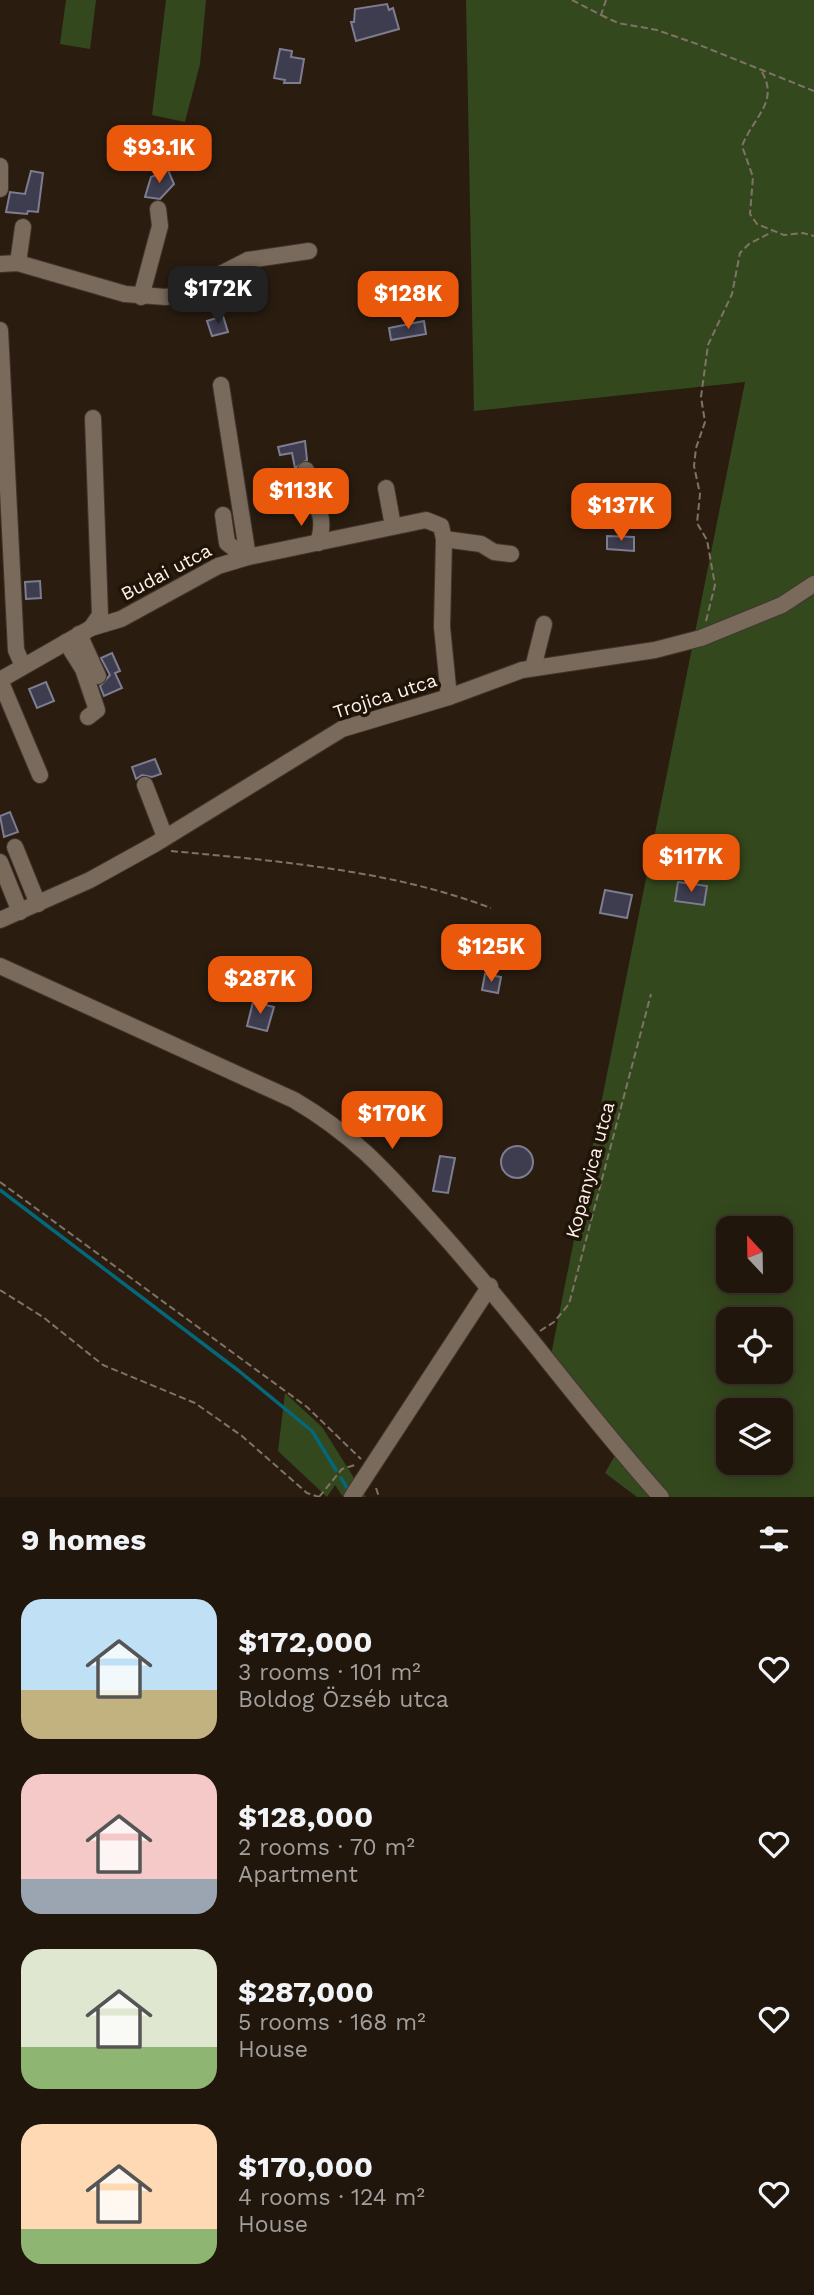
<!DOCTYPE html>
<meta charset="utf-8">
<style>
body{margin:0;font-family:"Work Sans",sans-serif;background:#281f15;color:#f1f3f6;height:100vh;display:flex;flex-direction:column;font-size:26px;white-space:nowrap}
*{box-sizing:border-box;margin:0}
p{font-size:23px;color:#a29f9d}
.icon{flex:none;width:38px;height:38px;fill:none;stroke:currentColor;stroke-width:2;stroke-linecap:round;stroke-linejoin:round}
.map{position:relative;height:1497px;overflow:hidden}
.sheet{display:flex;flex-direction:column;background:#20160c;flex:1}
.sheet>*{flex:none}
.needle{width:46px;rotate:338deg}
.fabs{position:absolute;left:716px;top:1216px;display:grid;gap:14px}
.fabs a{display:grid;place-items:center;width:77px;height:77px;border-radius:14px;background:#20160c;box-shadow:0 4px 18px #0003,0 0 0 2px #3d352d;font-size:35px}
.price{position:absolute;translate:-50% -60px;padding:0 16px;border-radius:14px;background:#ea580c;color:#fff;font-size:23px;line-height:46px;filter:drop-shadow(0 2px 4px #0008)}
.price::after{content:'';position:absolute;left:50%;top:42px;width:21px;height:16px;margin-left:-10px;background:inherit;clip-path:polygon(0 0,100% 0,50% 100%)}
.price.selected{background:#222;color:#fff}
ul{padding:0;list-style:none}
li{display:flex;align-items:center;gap:21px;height:175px;padding:0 21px}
li span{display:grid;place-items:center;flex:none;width:196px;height:140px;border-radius:21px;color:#555}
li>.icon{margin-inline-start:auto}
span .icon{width:84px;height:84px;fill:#fffc;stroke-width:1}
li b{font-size:30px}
h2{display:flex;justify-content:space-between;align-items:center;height:84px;padding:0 21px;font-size:30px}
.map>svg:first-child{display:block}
</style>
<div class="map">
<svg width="814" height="1497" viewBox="0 0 814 1497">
<rect width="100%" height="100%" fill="#2a1d10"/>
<!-- green -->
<g fill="#34481d" fill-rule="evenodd">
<polygon points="66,0 96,0 90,49 60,44"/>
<polygon points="166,0 206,0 200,64 185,122 152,115"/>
<path d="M466,0H814V1497H637L605,1473L622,1443L551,1355L745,382L474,411ZM728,1228H780V1281H728ZM728,1320H780V1372H728ZM728,1410H780V1463H728Z"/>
<polygon points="285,1393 322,1427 366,1497 343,1497 335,1485 327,1497 278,1451"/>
</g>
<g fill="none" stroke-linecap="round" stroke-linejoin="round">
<!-- stream -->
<g stroke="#04677a" stroke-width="3.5">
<polyline points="0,1190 239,1371 312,1431 336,1470"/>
<polyline points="341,1478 349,1491"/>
</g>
</g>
<!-- building -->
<g fill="#3e3d4f" stroke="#7d7c90" stroke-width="2">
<polygon points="387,4 389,10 393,8 399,29 356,41 351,22 354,22 355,9"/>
<polygon points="280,49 292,51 291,57 304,59 300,83 284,83 285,80 274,78"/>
<polygon points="168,170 174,184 160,199 145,197 151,177"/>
<polygon points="31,171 43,173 38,212 28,211 27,214 6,212 10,192 25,194"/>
<polygon points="223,316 228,332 212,336 207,321"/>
<polygon points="424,321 426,334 391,340 389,328"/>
<polygon points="305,441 307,460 295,468 292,453 280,455 278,447"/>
<polygon points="607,536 634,537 634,551 607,549"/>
<polygon points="40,581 41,598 26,599 25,582"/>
<polygon points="112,653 120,671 115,673 122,688 104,696 100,686 110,675 101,658"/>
<polygon points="46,682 54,701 37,708 29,689"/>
<polygon points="155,759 161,774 152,777 142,775 136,779 132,767"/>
<polygon points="10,812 18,832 4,837 0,816"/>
<polygon points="678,882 707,886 704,905 675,901"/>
<polygon points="605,890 632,895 627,918 600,913"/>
<polygon points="485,974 501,977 498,993 482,990"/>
<polygon points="253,1002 274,1007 267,1031 247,1026"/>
<circle cx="517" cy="1162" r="16"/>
<polygon points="440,1156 455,1158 448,1193 433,1191"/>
</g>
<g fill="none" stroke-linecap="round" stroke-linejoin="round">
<defs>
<g id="minor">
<polyline points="0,166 0,189"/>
<polyline points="18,263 23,227"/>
<polyline points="0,264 18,263 125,294 166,297 183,293 248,260 309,251"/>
<polyline points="141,297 160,226 158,209"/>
<polyline points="0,330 16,650 23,666"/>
<polyline points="221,385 248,557"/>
<path d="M306,470C297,496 332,502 318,543"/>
<polyline points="386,488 393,526"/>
<polyline points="223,515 227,543 235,549 248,552"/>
<polyline points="444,539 481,544 494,552 511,554"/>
<polyline points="91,628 100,615 93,418"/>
<polyline points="79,634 98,676"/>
<polyline points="66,642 83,669 97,710 88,717"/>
<polyline points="533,668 544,624"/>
<polyline points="0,680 91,628 121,619 218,566 248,557 426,520 441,526 444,539 442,627 449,697"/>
<polyline points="0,680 40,775"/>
<polyline points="145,785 165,837"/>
<polyline points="15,847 38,904"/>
<polyline points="0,862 20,912"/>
<polyline points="0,920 90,880 155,844 342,729 449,697 522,670 655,650 701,638 782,605 814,584"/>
<path d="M0,966L294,1100C357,1137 388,1174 436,1227C515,1314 583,1410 661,1497"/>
<polyline points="352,1497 490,1286"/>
</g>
</defs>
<!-- minor casing -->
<use href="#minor" stroke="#41362f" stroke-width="18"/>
<!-- path -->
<g stroke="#7f7368" stroke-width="2" stroke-dasharray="7 3.5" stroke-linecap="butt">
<polyline points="572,0 601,15 606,0"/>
<polyline points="601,15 618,23 657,30 697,44 814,91"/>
<path d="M762,72C779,102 754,116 742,146L753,177L750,214L757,224L784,235L803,233L814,236"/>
<polyline points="706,621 715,585 707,540 697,523 700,494 694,466 696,448 705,422 701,397 708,345 732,294 740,253 749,244 772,232"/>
<path d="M171,851C278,861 390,870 491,908"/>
<polyline points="0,1182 307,1407 361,1459"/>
<polyline points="0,1290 43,1317 103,1365 195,1403 242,1436 307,1493 319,1497"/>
<polyline points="540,1331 554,1322 569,1304 651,994"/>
<polyline points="376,1488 379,1497"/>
<polyline points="319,1497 342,1469 355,1465"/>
</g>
<!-- minor -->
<use href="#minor" stroke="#7a6a5b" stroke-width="16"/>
</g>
<g text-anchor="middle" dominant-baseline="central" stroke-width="7" stroke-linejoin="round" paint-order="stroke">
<!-- street labels -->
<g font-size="19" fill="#fdf3eb" stroke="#201307">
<text transform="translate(166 572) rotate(-28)">Budai utca</text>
<text transform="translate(385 696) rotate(-18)">Trojica utca</text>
<text transform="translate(590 1170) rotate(-75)">Kopanyica utca</text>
</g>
</g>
</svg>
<div class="fabs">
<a><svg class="needle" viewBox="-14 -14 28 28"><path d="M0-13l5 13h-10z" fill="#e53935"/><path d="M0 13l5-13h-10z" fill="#a29f9d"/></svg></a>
<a><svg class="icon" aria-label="locate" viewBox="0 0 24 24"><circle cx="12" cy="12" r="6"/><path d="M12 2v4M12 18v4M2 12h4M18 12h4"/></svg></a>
<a><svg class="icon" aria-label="layers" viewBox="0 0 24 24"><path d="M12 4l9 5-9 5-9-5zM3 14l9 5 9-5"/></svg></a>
</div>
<b class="price" style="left:159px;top:185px">$93.1K</b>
<b class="price selected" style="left:218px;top:326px">$172K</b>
<b class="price" style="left:408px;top:331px">$128K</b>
<b class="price" style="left:301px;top:528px">$113K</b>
<b class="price" style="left:621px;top:543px">$137K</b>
<b class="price" style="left:691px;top:894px">$117K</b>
<b class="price" style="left:491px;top:984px">$125K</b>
<b class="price" style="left:260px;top:1016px">$287K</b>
<b class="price" style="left:392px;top:1151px">$170K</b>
</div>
<section class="sheet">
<h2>9 homes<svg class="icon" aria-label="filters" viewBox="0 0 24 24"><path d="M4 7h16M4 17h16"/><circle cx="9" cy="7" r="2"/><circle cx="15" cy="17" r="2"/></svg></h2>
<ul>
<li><span style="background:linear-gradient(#bfe0f5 65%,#c2b280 0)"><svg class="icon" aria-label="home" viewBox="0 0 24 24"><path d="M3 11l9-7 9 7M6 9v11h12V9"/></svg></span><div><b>$172,000</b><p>3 rooms · 101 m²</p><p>Boldog Özséb utca</p></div><svg class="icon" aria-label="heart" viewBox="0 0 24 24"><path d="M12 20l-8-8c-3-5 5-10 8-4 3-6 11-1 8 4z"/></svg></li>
<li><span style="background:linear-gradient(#f6c9c9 75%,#9aa5b1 0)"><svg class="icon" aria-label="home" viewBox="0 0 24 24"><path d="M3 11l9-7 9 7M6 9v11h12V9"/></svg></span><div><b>$128,000</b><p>2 rooms · 70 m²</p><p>Apartment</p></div><svg class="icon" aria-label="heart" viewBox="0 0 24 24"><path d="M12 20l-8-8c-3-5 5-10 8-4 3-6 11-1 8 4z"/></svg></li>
<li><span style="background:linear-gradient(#dfe7d0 70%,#8fb573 0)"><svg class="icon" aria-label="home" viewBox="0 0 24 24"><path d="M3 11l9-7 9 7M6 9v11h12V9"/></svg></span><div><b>$287,000</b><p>5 rooms · 168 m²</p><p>House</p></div><svg class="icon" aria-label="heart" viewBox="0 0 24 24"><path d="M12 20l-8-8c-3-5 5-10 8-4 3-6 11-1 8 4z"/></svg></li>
<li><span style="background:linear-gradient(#ffd9b3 75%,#8fb573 0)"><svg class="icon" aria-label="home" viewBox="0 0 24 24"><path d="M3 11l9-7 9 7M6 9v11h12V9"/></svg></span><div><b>$170,000</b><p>4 rooms · 124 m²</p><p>House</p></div><svg class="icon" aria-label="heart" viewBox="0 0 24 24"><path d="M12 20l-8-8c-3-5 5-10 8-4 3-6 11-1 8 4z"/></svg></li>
</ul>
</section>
